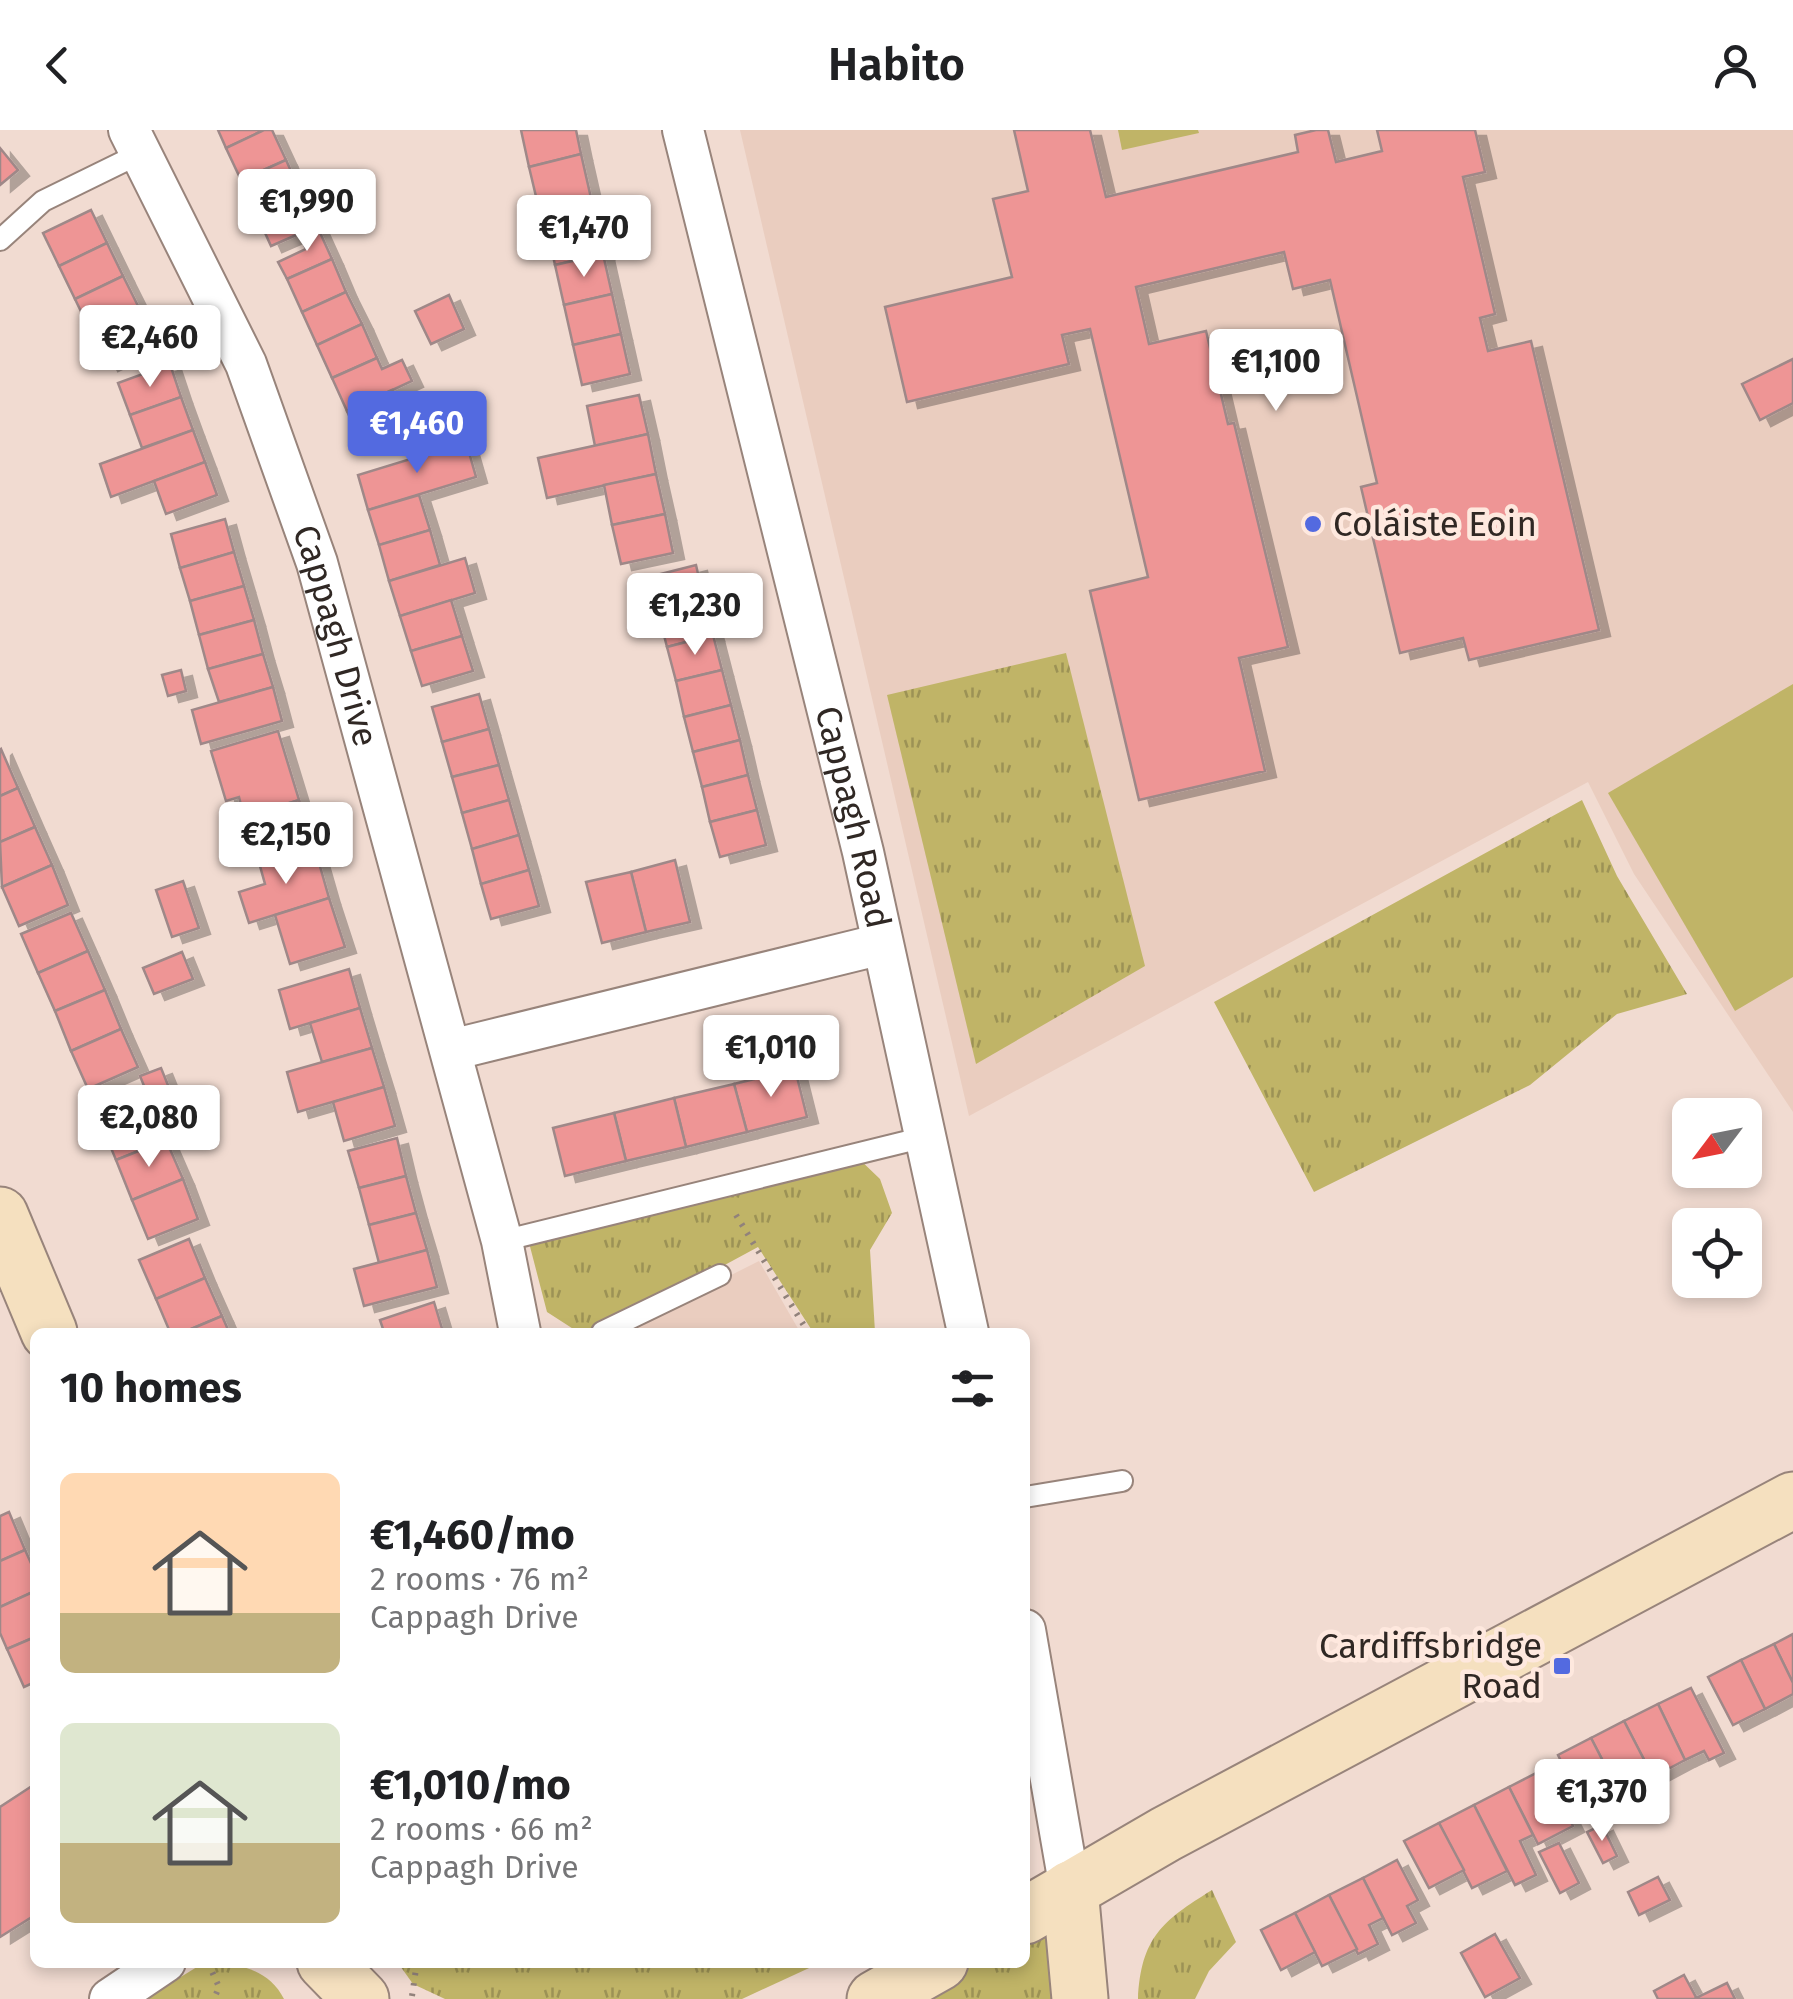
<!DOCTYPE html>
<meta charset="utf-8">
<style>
body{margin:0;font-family:"Fira Sans",sans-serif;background:#f2f2f2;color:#202124;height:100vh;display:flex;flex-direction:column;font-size:38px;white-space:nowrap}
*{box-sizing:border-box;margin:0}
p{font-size:32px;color:#757577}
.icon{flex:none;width:55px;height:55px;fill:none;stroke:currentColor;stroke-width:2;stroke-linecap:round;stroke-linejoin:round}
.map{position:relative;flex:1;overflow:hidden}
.drawer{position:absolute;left:30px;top:1198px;width:1000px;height:640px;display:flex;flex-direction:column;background:#fff;border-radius:15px;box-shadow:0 5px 15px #0003}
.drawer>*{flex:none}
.needle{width:65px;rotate:238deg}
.controls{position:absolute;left:1672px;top:968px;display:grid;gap:20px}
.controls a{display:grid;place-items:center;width:90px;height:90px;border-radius:15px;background:#fff;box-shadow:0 5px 15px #0003;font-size:50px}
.price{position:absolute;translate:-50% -85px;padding:0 22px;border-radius:10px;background:#fff;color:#222;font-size:32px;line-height:65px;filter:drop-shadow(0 2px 5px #0008)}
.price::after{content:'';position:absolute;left:50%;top:60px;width:30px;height:22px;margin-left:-15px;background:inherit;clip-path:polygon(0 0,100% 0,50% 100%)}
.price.on{background:#536ae0;color:#fff}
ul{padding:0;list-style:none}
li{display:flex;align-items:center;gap:30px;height:250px;padding:0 30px}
li span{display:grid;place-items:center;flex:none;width:280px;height:200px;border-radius:15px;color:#555}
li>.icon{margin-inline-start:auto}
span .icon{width:120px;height:120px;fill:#fffc;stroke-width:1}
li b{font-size:42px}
h2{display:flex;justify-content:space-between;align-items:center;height:120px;padding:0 30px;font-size:42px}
header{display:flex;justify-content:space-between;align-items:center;height:130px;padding:0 30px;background:#fff;font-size:45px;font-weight:600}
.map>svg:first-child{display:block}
</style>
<header><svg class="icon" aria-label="back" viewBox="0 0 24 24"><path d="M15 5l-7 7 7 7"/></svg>Habito<svg class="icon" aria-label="person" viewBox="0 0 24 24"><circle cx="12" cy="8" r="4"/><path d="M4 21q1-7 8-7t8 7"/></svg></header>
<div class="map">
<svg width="1793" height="1869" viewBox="0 0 1793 1869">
<defs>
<pattern id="grass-tufts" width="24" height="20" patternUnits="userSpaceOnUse" patternTransform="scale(2.5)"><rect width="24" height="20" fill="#c0b467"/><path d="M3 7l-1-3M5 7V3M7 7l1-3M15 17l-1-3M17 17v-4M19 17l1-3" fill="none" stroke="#9c9255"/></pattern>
<filter id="shadow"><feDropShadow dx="11" dy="6" stdDeviation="0" flood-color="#0004"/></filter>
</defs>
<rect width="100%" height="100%" fill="#f1dbd1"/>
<!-- built -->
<g fill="#eacdbf">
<polygon points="740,0 1793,0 1793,982 1634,744 1588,652 969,986"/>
<polygon points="759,1131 800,1202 618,1202"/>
</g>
<!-- grass -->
<g fill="url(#grass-tufts)">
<polygon points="1066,523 1145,836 976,934 887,565"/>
<polygon points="1582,670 1617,746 1687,864 1617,884 1530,955 1314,1062 1214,872"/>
<polygon points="855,1025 880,1049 892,1083 870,1120 875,1202 813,1202 758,1117 601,1202 578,1202 547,1182 527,1105"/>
<path d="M1212,1760L1236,1812L1209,1841L1195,1869H1138C1141,1808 1162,1791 1212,1760Z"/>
<polygon points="1071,1765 1079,1869 882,1869 948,1833 1025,1832 1025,1790"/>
<path d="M205,1832C236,1833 268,1838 284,1869H145Z"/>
<polygon points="398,1833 820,1833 742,1869 445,1869 413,1854"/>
</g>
<!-- pitch -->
<g fill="#c0b467">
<polygon points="1118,0 1198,0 1199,3 1122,20"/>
<polygon points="1793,554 1793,847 1735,881 1608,663"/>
</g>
<!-- building -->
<g fill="#ee9595" stroke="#9f8888" stroke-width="2.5" filter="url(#shadow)">
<polygon points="218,0 264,0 226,18"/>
<polygon points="264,0 272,0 286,30 241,50 226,18"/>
<polygon points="521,0 576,0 581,24 529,37"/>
<polygon points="1014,0 1090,0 1106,67 1298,22 1295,5 1316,0 1328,0 1336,32 1382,21 1377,0 1475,0 1485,42 1463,47 1495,184 1480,188 1488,221 1531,211 1599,500 1469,530 1463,508 1400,523 1361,357 1377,353 1330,150 1293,159 1284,122 1136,157 1149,214 1206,201 1228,294 1234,293 1288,517 1239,528 1265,641 1139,670 1090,461 1148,447 1090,199 1062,205 1069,234 907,272 885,177 1012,147 993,69 1028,61"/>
<polygon points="0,18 18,40 0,55"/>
<polygon points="581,24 591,68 539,79 529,37"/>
<polygon points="286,30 301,63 256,83 241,50"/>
<polygon points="301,63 317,96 271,116 256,83"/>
<polygon points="91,80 107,113 59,136 43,103"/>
<polygon points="594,83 603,124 555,135 546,94"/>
<polygon points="317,96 332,129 287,149 278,132 306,119 299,103"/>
<polygon points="107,113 123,146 75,169 59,136"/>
<polygon points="603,124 612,164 564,175 555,135"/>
<polygon points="332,129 346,162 302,182 287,149"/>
<polygon points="123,146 139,178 91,202 75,169"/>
<polygon points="346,162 362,194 317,215 302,182"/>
<polygon points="612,164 621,204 573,215 564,175"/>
<polygon points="449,165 464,199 431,214 415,181"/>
<polygon points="139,178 156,211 107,235 91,202"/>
<polygon points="362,194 377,228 332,248 317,215"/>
<polygon points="621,204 630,244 582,255 573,215"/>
<polygon points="377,228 382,239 402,230 412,251 347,281 332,248"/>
<polygon points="1793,229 1793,273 1760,290 1742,254"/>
<polygon points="170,234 181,267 130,285 118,253"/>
<polygon points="392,260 407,294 362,314 347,281"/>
<polygon points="639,265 648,304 595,316 587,276"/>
<polygon points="181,267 193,300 142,318 130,285"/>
<polygon points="193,300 205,332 111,367 100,334"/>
<polygon points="648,304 656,344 547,368 538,328"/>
<polygon points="466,312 476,347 368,380 358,345"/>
<polygon points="205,332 217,365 166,384 154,351"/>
<polygon points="656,344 665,384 612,395 604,355"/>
<polygon points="419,365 430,400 379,415 368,380"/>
<polygon points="665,384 673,423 621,434 612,395"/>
<polygon points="225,389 234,422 180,438 171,404"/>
<polygon points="430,400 440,435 389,451 379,415"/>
<polygon points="234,422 244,456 190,471 180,438"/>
<polygon points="465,428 475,463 400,486 389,451"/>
<polygon points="696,435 704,470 658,482 649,447"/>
<polygon points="244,456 254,490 199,505 190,471"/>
<polygon points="451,470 462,506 411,521 400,486"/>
<polygon points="704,470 713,505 667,517 658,482"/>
<polygon points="254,490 263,524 208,539 199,505"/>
<polygon points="713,505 722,540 676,551 667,517"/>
<polygon points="462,506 473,541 422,556 411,521"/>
<polygon points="263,524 273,557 219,572 208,539"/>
<polygon points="181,540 186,561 168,566 162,545"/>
<polygon points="722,540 731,575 684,587 676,551"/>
<polygon points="273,557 282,591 201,614 192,580"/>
<polygon points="479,564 489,599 442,612 432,577"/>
<polygon points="731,575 740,610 693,622 684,587"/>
<polygon points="489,599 499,635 452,647 442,612"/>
<polygon points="278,601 299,670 244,687 239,667 226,671 211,621"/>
<polygon points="740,610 748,645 702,657 693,622"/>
<polygon points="1,619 18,658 0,666 0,620"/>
<polygon points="499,635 509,670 462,683 452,647"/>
<polygon points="748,645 757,680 710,692 702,657"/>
<polygon points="18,658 35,697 0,712 0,666"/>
<polygon points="299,670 315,719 260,736 244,687"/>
<polygon points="509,670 519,705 472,719 462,683"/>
<polygon points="757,680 766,715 720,727 710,692"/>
<polygon points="35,697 52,735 2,757 0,712"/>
<polygon points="519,705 529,740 481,754 472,719"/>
<polygon points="315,719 329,768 249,793 239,762 265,754 260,736"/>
<polygon points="675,730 690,792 646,802 631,742"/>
<polygon points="52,735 68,775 19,796 2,757"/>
<polygon points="529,740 539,776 491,789 481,754"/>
<polygon points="631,742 646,802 602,813 586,752"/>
<polygon points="183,751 199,798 172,807 156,760"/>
<polygon points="329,768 345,817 290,834 275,785"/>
<polygon points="71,783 88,821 38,843 21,804"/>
<polygon points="88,821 105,860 55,881 38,843"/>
<polygon points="182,822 193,849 154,864 143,838"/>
<polygon points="349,839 360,878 290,899 279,860"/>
<polygon points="105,860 121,899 71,921 55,881"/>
<polygon points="360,878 372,918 322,932 310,893"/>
<polygon points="121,899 138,937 88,959 71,921"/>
<polygon points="372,918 384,957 298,982 287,942"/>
<polygon points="161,938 178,980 157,988 140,946"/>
<polygon points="795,939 807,987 747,1002 734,954"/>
<polygon points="734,954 747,1002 686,1017 674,968"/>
<polygon points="384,957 395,996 344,1011 333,972"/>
<polygon points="146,962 166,1010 116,1030 96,982"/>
<polygon points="674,968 686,1017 626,1031 614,983"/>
<polygon points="614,983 626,1031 565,1046 553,998"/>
<polygon points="397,1008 406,1046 359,1058 348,1021"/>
<polygon points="166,1010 183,1049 132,1070 116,1030"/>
<polygon points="406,1046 416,1083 369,1095 359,1058"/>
<polygon points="183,1049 198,1089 148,1109 132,1070"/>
<polygon points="416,1083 427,1120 379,1133 369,1095"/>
<polygon points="189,1109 205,1148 156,1169 139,1130"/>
<polygon points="427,1120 437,1157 364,1176 354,1139"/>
<polygon points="205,1148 222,1186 184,1202 170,1202 156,1169"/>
<polygon points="434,1172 443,1202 384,1202 380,1190"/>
<polygon points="222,1186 229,1202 184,1202"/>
<polygon points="9,1382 25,1420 0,1431 0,1386"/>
<polygon points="25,1420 35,1442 35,1461 0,1477 0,1431"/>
<polygon points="35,1461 35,1507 7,1519 0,1503 0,1477"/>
<polygon points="1793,1504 1793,1553 1774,1514"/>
<polygon points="35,1507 35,1552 24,1557 7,1519"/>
<polygon points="1774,1514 1793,1553 1793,1564 1765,1579 1741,1530"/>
<polygon points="1741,1530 1765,1579 1733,1595 1708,1547"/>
<polygon points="1691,1558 1724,1623 1709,1630 1704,1621 1685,1630 1658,1574"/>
<polygon points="1658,1574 1685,1630 1653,1647 1624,1591"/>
<polygon points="1624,1591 1653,1647 1620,1664 1591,1608"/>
<polygon points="1591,1608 1620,1664 1586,1681 1558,1625"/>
<polygon points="1544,1639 1573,1696 1538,1714 1509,1657"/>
<polygon points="35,1654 35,1785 0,1807 0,1677"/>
<polygon points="1509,1657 1533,1705 1520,1711 1536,1745 1515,1755 1474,1675"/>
<polygon points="1474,1675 1507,1741 1472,1758 1439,1693"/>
<polygon points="1439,1693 1464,1740 1429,1758 1404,1711"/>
<polygon points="1602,1695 1617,1726 1603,1733 1587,1702"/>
<polygon points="1559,1713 1579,1753 1560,1763 1539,1722"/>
<polygon points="1397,1730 1418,1770 1407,1776 1416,1793 1392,1805 1363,1748"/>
<polygon points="1658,1747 1670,1770 1639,1785 1628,1762"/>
<polygon points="1363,1748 1383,1788 1369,1795 1378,1814 1358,1824 1329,1765"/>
<polygon points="1329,1765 1357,1819 1322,1836 1295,1783"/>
<polygon points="1295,1783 1315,1822 1281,1840 1261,1800"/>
<polygon points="1495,1804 1520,1848 1485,1867 1461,1823"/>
<polygon points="1684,1845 1697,1869 1658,1869 1654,1861"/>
<polygon points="1727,1853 1735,1869 1697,1869 1696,1868"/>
</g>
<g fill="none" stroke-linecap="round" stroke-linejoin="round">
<defs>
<g id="lane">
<polyline points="0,110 43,71 141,23"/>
<polyline points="502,1111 925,1007"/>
<polyline points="602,1202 720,1145"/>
<polyline points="1025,1367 1122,1351"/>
</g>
<g id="street">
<path id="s1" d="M129,0L246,234L317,433L502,1111L520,1202"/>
<path id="s2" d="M683,0L863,722L968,1202"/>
<polyline points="451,920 882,814"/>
<polyline points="1025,1500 1070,1759"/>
<polyline points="110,1869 165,1832"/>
</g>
<g id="secondary">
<polyline points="0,1085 49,1202"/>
<polyline points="1070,1759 1080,1869"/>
<polyline points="1025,1786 1166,1704 1793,1370"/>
<polyline points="325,1832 361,1869"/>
<polyline points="875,1869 940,1832"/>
</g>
</defs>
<!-- lane casing -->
<use href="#lane" stroke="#98847b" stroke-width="24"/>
<!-- street casing -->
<use href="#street" stroke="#98847b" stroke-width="44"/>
<!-- secondary casing -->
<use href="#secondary" stroke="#98847b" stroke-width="59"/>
<!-- path -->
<g stroke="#91827b" stroke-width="6" stroke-dasharray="2.5 8" stroke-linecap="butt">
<polyline points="736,1085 808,1202"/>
<polyline points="208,1833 219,1857 214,1869"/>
<polyline points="412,1866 417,1832"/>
</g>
<!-- lane -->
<use href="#lane" stroke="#fff" stroke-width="20"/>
<!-- street -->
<use href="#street" stroke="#fff" stroke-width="40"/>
<!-- secondary -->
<use href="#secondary" stroke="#f5e0bf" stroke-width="55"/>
</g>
<!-- markers -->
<g fill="#536ae0" stroke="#fee8de" stroke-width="4">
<circle cx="1313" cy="394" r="10"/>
<rect x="1552" y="1526" width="20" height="20" rx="5"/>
</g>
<g text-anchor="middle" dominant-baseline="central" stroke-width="9" stroke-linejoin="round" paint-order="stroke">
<!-- poi labels -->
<g font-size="35" fill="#302824" stroke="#fee8de" text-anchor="start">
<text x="1333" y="394">Coláiste Eoin</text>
<text x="1542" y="1516" text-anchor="end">Cardiffsbridge<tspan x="1542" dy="40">Road</tspan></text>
</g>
<!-- street labels -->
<g font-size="35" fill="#302824" stroke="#fee8de">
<text stroke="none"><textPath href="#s1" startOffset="548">Cappagh Drive</textPath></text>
<text stroke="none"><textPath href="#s2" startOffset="708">Cappagh Road</textPath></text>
</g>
</g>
</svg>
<div class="controls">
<a><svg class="needle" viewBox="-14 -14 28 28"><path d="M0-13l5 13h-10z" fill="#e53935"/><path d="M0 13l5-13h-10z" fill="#757577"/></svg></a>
<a><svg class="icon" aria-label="locate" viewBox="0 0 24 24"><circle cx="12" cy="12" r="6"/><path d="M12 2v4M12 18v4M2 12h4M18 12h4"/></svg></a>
</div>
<b class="price" style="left:307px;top:124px">€1,990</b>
<b class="price" style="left:584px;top:150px">€1,470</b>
<b class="price" style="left:150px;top:260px">€2,460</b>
<b class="price" style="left:1276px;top:284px">€1,100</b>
<b class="price on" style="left:417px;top:346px">€1,460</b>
<b class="price" style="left:695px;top:528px">€1,230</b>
<b class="price" style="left:286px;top:757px">€2,150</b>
<b class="price" style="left:771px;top:970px">€1,010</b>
<b class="price" style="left:149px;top:1040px">€2,080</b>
<b class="price" style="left:1602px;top:1714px">€1,370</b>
<section class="drawer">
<h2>10 homes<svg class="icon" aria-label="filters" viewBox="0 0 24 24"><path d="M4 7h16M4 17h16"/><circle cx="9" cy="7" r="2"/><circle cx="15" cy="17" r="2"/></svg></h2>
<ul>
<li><span style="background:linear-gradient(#ffd9b3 70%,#c2b280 0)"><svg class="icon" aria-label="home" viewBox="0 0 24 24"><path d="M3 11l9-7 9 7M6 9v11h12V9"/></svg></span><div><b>€1,460/mo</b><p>2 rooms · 76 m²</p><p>Cappagh Drive</p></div></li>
<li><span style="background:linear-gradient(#dfe7d0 60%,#c2b280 0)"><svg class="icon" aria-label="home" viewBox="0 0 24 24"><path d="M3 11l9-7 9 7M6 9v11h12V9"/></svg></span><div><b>€1,010/mo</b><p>2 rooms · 66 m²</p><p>Cappagh Drive</p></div></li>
</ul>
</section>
</div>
